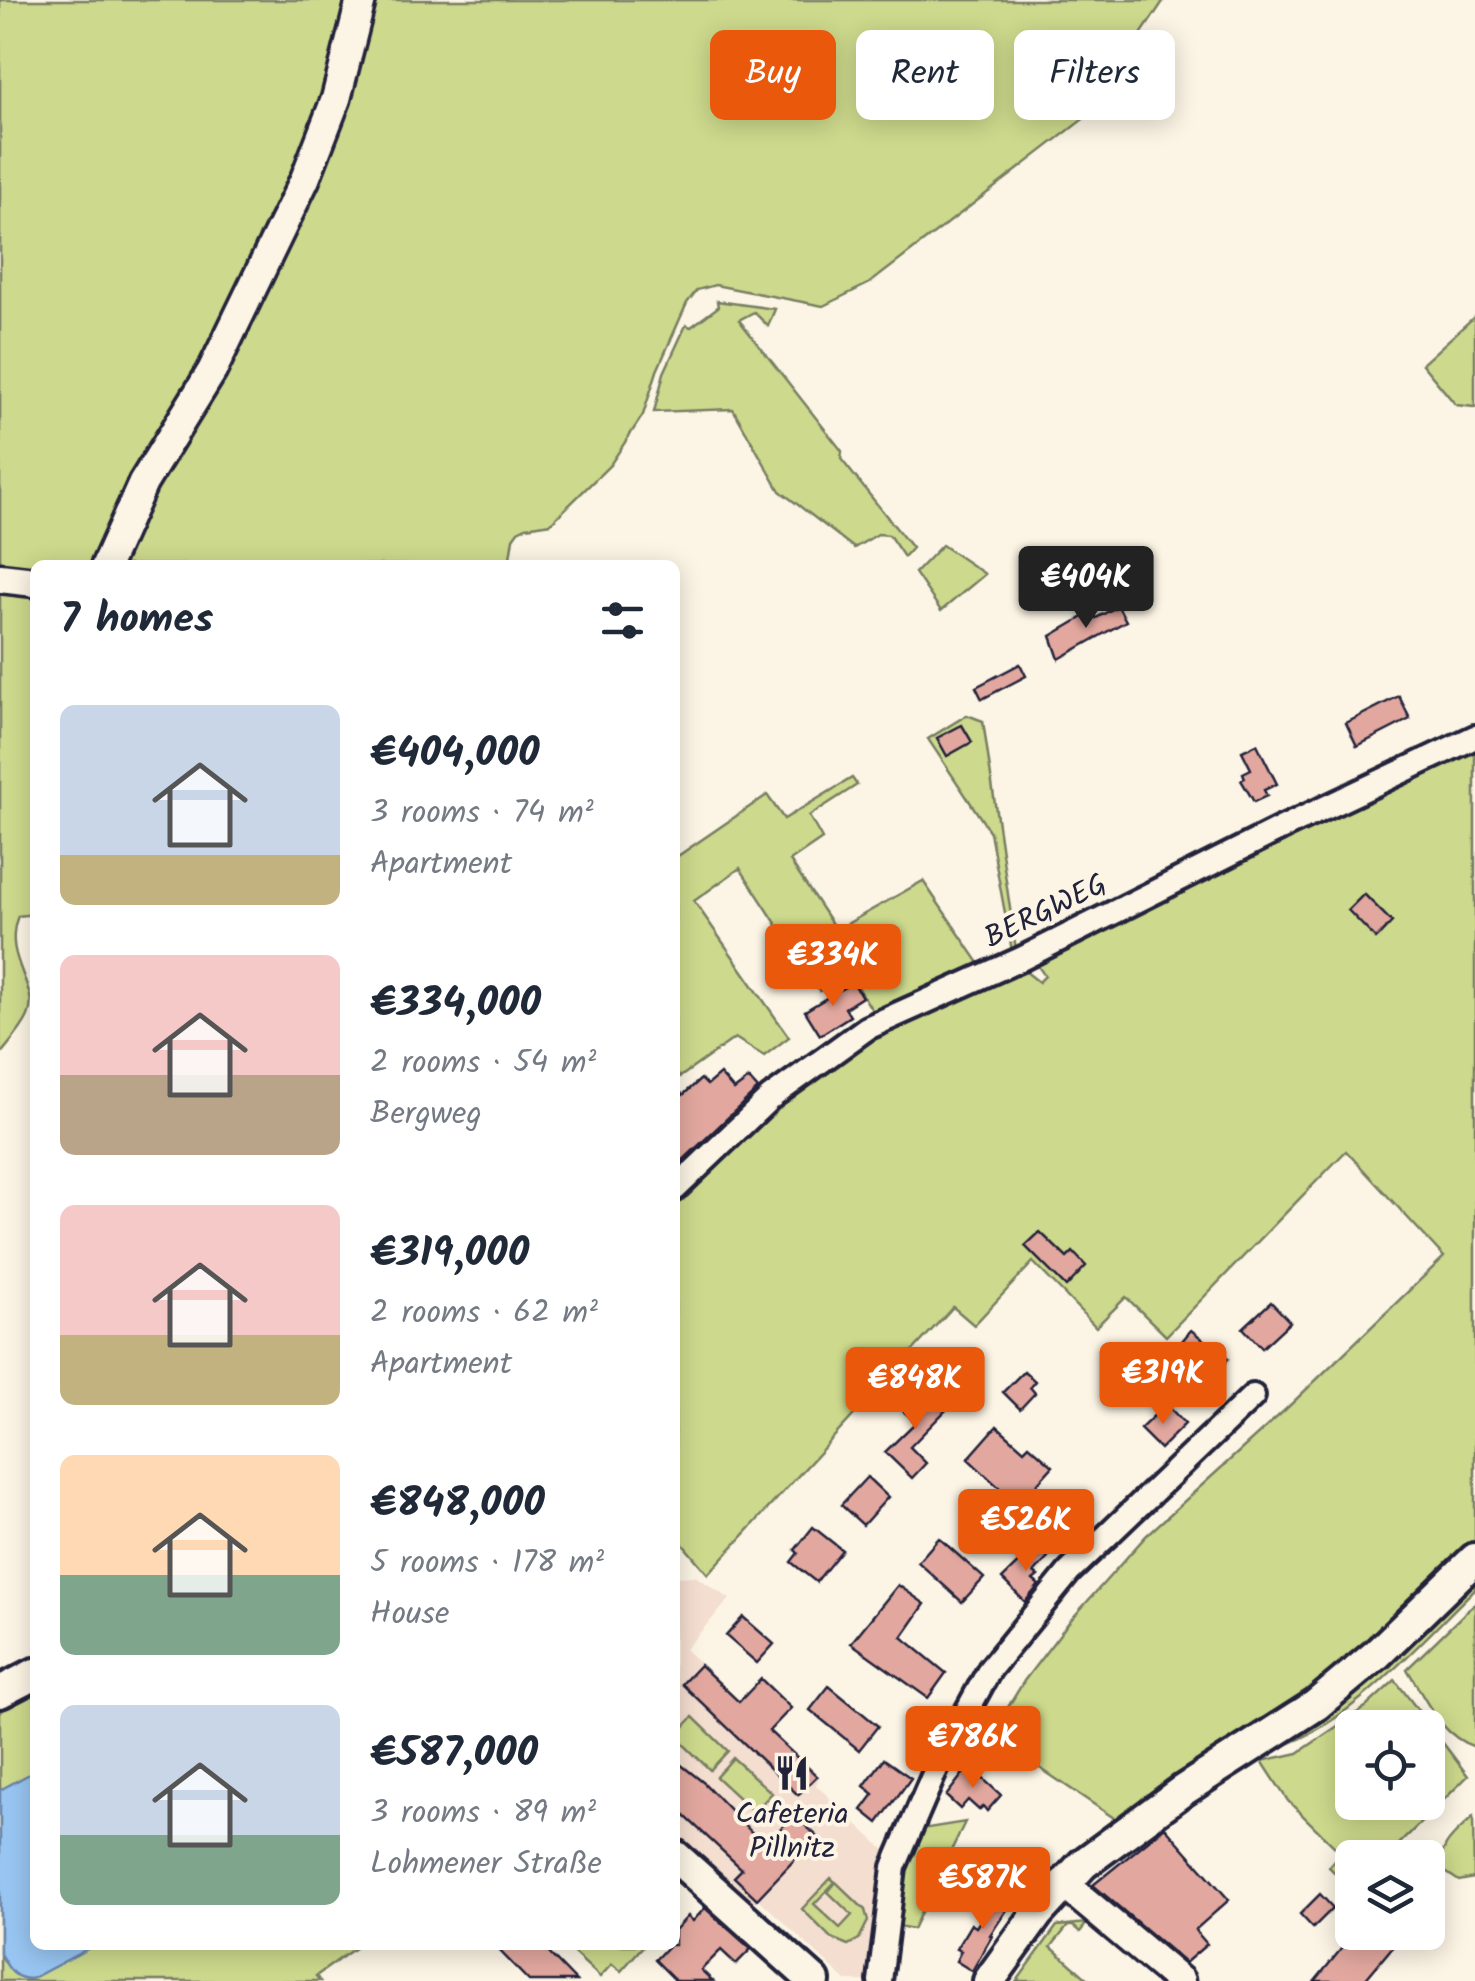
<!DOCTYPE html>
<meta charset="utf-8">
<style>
body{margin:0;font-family:Kalam,sans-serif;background:#f2f2f3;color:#1f2937;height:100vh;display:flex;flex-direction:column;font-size:38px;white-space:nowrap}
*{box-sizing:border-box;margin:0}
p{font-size:32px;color:#747a83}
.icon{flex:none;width:55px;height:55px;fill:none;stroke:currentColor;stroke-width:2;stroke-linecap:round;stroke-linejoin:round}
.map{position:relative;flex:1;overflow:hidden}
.details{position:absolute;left:30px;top:560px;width:650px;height:1390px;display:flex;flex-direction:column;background:#fff;border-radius:15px;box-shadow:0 5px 25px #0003}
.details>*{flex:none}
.guide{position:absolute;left:710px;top:30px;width:615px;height:90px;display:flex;gap:20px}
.buttons{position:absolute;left:1335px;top:1710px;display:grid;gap:20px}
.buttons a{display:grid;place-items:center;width:110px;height:110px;border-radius:15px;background:#fff;box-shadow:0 5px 25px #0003;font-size:50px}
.price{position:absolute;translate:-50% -85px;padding:0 22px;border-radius:10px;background:#ea580c;color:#fff;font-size:32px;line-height:65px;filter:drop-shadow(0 2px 5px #0008)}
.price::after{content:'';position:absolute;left:50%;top:60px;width:30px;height:22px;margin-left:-15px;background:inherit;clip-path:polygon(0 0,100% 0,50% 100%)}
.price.active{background:#222;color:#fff}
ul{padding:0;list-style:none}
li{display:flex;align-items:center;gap:30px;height:250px;padding:0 30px}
li span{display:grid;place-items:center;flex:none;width:280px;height:200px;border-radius:15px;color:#555}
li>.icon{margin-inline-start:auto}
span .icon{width:120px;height:120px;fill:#fffc;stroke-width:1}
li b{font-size:42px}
h2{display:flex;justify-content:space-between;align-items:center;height:120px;padding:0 30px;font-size:42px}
.pill{padding:0 35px;border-radius:15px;background:#fff;box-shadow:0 5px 25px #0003;font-size:35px;line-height:90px}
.pill.active{background:#ea580c;color:#fff}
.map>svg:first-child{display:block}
</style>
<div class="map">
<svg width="1475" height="1981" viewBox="0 0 1475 1981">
<rect width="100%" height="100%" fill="#fcf5e5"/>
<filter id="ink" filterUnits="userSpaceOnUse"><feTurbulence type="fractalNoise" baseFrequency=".01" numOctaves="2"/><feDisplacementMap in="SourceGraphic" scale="20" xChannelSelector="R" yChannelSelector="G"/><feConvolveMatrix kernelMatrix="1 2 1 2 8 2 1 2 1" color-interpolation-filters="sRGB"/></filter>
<g filter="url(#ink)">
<!-- built -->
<polygon fill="#f4ded0" points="695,1576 730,1599 685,1649 819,1778 816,1785 891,1856 873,1981 846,1981 759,1899 751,1903 675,1838 675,1577"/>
<!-- green -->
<g fill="#cdd98c" stroke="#787e64" stroke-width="2.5" fill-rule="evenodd">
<polygon points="0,0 351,0 322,112 243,289 93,565 35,565 35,573 0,570"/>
<polygon points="367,0 1164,0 1086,117 870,283 823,306 715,285 697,290 687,303 657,371 643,415 610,465 551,523 526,527 518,531 513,538 510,558 500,565 115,565 139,511 221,367"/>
<polygon points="717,301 775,309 768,326 754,312 739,320 842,451 841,459 912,548 904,557 889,535 878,534 854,548 780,491 733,409 654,412 664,373 686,325 691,327 718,307"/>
<polygon points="1475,316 1475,407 1456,405 1422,364"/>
<polygon points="942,545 985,574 941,611 915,573"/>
<path d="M0,584L35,589V914L18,916C1,958 41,987 28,1016C22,1030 9,1043 0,1055Z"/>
<polygon points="967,715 983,721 1016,950 876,1017 849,972 820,991 740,868 694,901 789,1037 764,1056 735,1038 680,1077 675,1071 675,858 767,795 784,819 852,778 857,785 809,816 822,839 790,861 836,930 923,881 981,966 1012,951 990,832 928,739"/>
<polygon points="1475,743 1475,1547 1341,1671 1117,1820 991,1735 1024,1681 1069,1622 1146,1536 1286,1409 1444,1257 1346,1151 1166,1336 1126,1297 1096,1327 1033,1262 974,1325 953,1307 708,1574 675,1535 675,1206 734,1147 735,1139 821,1067 880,1034 1021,968 1039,982 1045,976 1035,962"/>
<path d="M1475,1572V1589C1422,1640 1341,1735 1270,1749Z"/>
<path d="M1475,1603V1747C1440,1736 1425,1698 1407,1669Z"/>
<path d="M1395,1680L1468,1776L1386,1857L1352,1858V1890L1329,1867L1341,1853L1288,1801L1262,1761L1298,1753L1367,1706ZM1352,1728H1428V1802H1352Z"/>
<polygon points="35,1690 35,1945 359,1945 316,1976 320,1981 0,1981 0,1712 12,1704 11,1702"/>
<polygon points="693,1717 728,1751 710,1770 675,1736"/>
<polygon points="733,1758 772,1793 754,1812 716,1777"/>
<path d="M1473,1817L1474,1878L1459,1881L1444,1871C1434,1847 1458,1832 1473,1817Z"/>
<polygon points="965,1822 913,1929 894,1925 894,1906 915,1830"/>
<polygon points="831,1878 835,1882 814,1904 840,1928 852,1915 828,1892 836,1882 865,1910 868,1921 859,1939 848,1945 831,1938 802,1909"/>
<polygon points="1087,1923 1080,1932 1073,1926 1068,1926 1051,1947 1090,1981 1017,1981 1057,1926"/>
<polygon points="565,1945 644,1945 621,1971 612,1964 600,1977"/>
</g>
<!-- water -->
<path fill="#98c5f2" stroke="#6984a9" stroke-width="2.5" d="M35,1771V1945H95L31,1979C13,1979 9,1969 0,1954V1790Z"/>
<!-- building -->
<g fill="#e2a89f" stroke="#22223b" stroke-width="2.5">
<polygon points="1118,606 1126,621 1059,659 1051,636 1092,612 1096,618"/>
<polygon points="1020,664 1026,676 982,699 976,687"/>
<polygon points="1399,696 1410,719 1357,746 1346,723"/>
<polygon points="962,725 972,742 947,756 937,738"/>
<polygon points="1257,744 1277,784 1264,790 1267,796 1254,802 1241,780 1245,778 1243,773 1251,769 1242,751"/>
<polygon points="1364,894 1392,922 1376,939 1348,910"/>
<polygon points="853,982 862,997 845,1008 850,1016 820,1035 805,1011"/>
<polygon points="720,1074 734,1090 749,1079 758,1089 675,1168 675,1087 683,1095 701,1079 707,1085"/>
<polygon points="1040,1232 1067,1258 1073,1252 1086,1266 1066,1287 1025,1246"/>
<polygon points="1271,1302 1290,1322 1262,1348 1243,1328"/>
<polygon points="1191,1330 1228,1359 1215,1374 1191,1354 1180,1366 1169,1357"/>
<polygon points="1024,1371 1035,1381 1030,1387 1035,1393 1020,1409 1003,1392"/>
<polygon points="924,1389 946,1410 910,1447 926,1463 912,1478 885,1452 916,1422 903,1411"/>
<polygon points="1166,1404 1185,1424 1160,1449 1140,1429"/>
<polygon points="997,1426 1024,1450 1029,1445 1053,1466 1018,1505 968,1459"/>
<polygon points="867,1477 888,1497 863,1525 841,1505"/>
<polygon points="813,1527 842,1550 816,1582 791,1562 798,1553 795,1550"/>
<polygon points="939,1538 984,1578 962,1602 918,1562"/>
<polygon points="1036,1546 1048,1558 1034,1573 1038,1576 1033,1580 1039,1585 1025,1602 1002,1579"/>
<polygon points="898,1585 925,1604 902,1637 946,1673 928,1698 851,1643"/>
<polygon points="743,1617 774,1644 757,1663 726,1636"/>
<polygon points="700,1665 739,1702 761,1679 791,1708 769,1731 817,1776 798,1795 682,1684"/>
<polygon points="829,1686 878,1726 859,1750 810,1710"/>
<polygon points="884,1759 911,1778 878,1823 862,1810 874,1794 864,1786"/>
<polygon points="675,1760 704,1783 764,1845 794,1815 817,1836 757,1899 734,1877 742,1869 675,1807"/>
<polygon points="969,1766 1001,1795 987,1811 983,1806 979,1810 968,1800 960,1809 946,1796"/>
<polygon points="1165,1827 1229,1900 1195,1930 1207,1944 1185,1963 1093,1885"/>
<polygon points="1001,1890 1015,1898 990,1935 992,1936 972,1971 956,1961 961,1951 956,1949 971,1924 976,1927"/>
<polygon points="1320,1894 1333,1908 1313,1928 1300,1914"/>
<polygon points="705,1908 751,1949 736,1964 721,1950 701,1970 713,1981 676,1981 655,1960 669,1945 675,1945 675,1930 688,1916 693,1921"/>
<polygon points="1355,1932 1405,1932 1364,1981 1315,1981"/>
<polygon points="494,1945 541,1945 576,1981 529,1981"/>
</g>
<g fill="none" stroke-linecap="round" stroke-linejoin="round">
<defs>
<g id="minor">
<polyline points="675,1189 770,1098 867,1028 1021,959 1280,829 1475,737"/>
<polyline points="880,1981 894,1867 940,1760 990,1669 1069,1572 1253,1396"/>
</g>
<g id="tertiary">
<polyline points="106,565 143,483 212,371 305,179 336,99 361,0"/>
<polyline points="0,578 35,582"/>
<polyline points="1063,1883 1180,1981"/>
</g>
<g id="secondary">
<polyline points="0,1692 35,1674"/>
<polyline points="675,1856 814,1981"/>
<polyline points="989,1981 1038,1913 1083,1864 1182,1791 1316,1705 1377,1654 1475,1559"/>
</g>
</defs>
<!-- minor casing -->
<use href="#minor" stroke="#22223b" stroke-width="30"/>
<!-- tertiary casing -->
<use href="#tertiary" stroke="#22223b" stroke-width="35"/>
<!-- secondary casing -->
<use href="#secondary" stroke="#22223b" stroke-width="38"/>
<!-- minor -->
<use href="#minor" stroke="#fcf5e5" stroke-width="22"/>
<!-- tertiary -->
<use href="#tertiary" stroke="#fcf5e5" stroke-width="28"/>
<!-- secondary -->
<use href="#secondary" stroke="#fcf5e5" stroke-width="30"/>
</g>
</g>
<!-- icons -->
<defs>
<symbol id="restaurant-bare" viewBox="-9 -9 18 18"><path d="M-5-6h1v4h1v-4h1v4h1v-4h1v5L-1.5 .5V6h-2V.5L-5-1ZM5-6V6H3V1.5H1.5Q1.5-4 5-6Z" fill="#22223b" stroke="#fcf5e5" stroke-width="2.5" paint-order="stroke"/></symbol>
</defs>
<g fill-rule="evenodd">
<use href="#restaurant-bare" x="767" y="1748" width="50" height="50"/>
</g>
<g text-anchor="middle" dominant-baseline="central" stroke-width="8" stroke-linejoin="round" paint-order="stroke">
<!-- street labels -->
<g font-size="30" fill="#22223b" stroke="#fcf5e5">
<text transform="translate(1046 912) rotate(-26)">BERGWEG</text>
</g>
<!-- poi labels -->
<g font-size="30" fill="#22223b" stroke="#fcf5e5">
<text x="792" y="1815">Cafeteria<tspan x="792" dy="34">Pillnitz</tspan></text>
</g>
</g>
</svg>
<div class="buttons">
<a><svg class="icon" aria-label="locate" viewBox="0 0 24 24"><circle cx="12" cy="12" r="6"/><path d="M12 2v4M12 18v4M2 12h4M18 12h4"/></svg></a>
<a><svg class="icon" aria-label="layers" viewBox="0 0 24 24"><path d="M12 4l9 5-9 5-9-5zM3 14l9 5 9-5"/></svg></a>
</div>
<b class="price active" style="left:1086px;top:631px">€404K</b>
<b class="price" style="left:833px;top:1009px">€334K</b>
<b class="price" style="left:1163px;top:1427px">€319K</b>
<b class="price" style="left:915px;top:1432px">€848K</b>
<b class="price" style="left:1026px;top:1574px">€526K</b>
<b class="price" style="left:973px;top:1791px">€786K</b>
<b class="price" style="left:983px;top:1932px">€587K</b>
<div class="guide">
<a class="pill active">Buy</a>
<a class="pill">Rent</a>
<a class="pill">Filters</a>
</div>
<section class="details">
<h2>7 homes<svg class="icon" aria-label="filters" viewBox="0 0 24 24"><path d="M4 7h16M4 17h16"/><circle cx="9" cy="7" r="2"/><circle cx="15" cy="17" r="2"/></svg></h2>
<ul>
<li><span style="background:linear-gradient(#c9d6e8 75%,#c2b280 0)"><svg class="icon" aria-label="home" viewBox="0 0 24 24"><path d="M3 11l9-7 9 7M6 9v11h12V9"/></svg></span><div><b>€404,000</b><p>3 rooms · 74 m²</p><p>Apartment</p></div></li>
<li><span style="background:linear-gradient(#f6c9c9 60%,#b9a48a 0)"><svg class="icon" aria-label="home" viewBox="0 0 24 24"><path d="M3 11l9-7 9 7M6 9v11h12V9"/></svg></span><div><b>€334,000</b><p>2 rooms · 54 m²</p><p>Bergweg</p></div></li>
<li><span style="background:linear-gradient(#f6c9c9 65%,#c2b280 0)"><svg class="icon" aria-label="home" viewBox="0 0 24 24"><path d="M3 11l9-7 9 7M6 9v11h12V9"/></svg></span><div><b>€319,000</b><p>2 rooms · 62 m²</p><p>Apartment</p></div></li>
<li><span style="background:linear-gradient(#ffd9b3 60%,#7fa58c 0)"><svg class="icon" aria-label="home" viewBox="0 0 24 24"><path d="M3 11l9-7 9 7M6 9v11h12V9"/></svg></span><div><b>€848,000</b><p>5 rooms · 178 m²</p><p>House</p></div></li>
<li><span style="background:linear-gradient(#c9d6e8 65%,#7fa58c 0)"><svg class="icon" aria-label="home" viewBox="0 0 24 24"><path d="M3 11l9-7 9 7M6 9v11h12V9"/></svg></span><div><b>€587,000</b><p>3 rooms · 89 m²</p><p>Lohmener Straße</p></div></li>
</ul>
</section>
</div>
